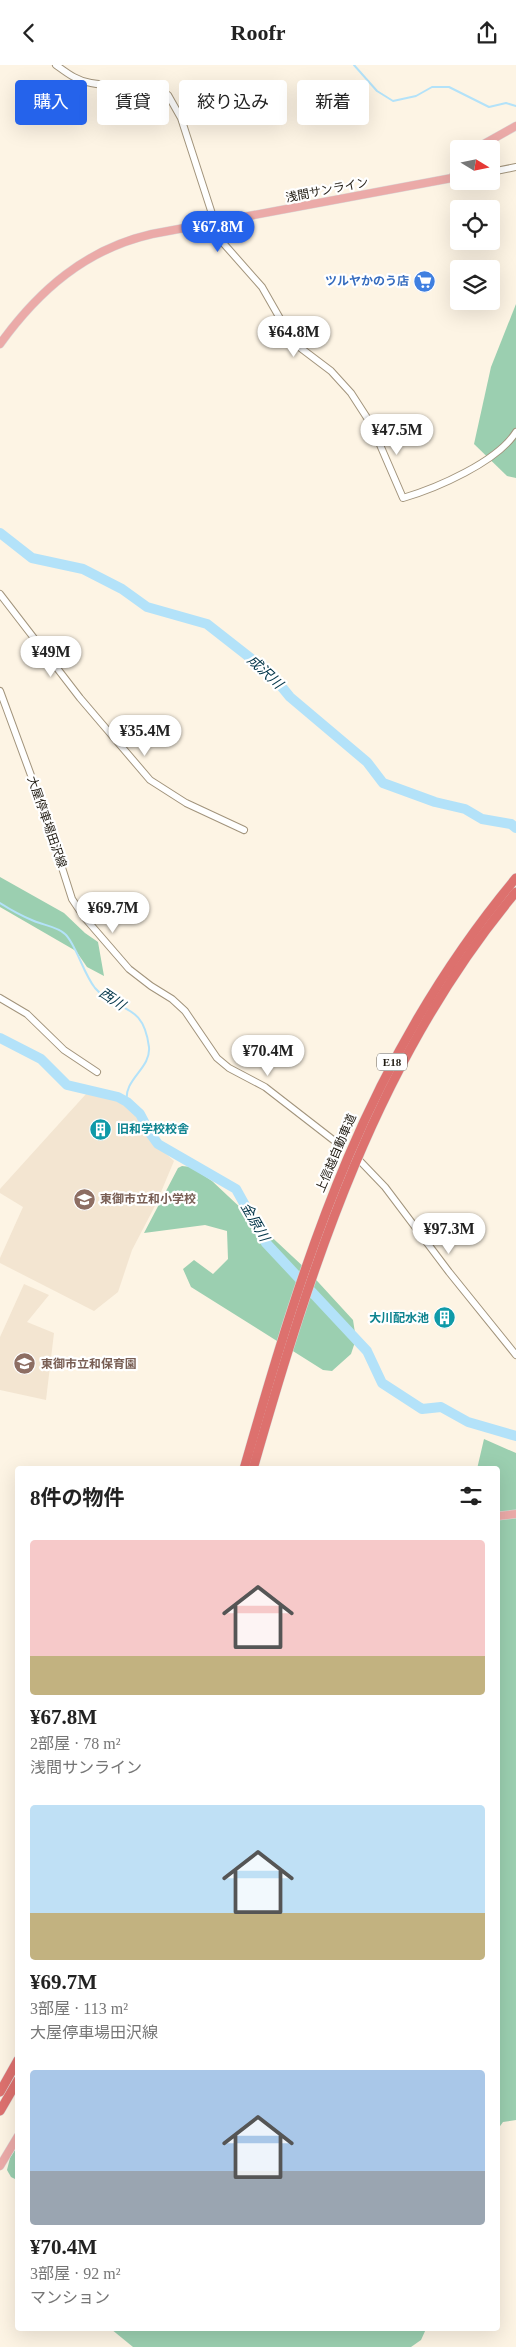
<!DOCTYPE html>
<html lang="ja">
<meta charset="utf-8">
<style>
body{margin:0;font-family:"Times New Roman","Noto Sans JP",serif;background:#f2f2f2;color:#222;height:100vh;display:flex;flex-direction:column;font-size:19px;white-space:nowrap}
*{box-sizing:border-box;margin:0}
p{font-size:16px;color:#767676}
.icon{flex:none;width:28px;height:28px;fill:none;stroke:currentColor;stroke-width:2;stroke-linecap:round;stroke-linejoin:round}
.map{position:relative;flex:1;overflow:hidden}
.sheet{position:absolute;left:15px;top:1401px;width:485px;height:865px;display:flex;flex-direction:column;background:#fff;border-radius:5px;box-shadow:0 5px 20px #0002}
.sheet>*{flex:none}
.banner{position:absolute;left:15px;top:15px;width:486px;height:45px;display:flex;gap:10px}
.needle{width:32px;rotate:100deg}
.tools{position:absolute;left:450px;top:75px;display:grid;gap:10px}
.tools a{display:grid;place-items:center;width:50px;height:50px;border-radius:5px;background:#fff;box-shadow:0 5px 20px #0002;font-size:25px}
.price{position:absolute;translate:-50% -42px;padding:0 11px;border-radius:18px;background:#fff;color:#222;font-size:16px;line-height:32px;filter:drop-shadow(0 1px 2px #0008)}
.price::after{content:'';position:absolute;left:50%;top:30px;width:15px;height:11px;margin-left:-8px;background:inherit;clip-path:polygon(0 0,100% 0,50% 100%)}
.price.selected{background:#2563eb;color:#fff}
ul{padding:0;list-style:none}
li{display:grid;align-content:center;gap:10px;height:265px;padding:0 15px}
li span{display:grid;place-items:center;height:155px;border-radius:5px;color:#555}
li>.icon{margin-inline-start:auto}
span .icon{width:90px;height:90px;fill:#fffc;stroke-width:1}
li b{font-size:21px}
h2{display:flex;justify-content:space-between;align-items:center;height:60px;padding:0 15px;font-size:21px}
.pill{padding:0 18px;border-radius:5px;background:#fff;box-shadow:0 5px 20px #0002;font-size:18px;line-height:45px}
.pill.selected{background:#2563eb;color:#fff}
header{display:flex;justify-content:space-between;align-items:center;height:65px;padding:0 15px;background:#fff;font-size:22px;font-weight:700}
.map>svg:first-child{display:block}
</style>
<header><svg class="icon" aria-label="back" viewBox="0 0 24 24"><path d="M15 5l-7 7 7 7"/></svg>Roofr<svg class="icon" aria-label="share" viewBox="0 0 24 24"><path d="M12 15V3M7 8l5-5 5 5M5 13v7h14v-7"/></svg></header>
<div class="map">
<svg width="516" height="2282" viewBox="0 0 516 2282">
<rect width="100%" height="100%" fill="#fdf4e4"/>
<!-- education -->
<g fill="#f3e5d1">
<polygon points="86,1029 119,1036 135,1047 155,1079 174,1096 156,1139 132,1185 118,1227 94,1246 0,1198 0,1193 23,1142 0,1128 0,1124"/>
<polygon points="24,1219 49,1230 27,1257 54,1268 46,1335 0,1325 0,1272"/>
</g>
<!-- green -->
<g fill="#9bcfb0">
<polygon points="516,239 516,413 507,411 474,379 491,302"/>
<polygon points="0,812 64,848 85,868 98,877 104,911 87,902 76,886 0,842"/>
<polygon points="182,1101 191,1102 212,1116 308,1206 353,1255 356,1274 351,1289 332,1306 323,1305 191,1222 183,1204 194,1195 213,1209 228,1194 227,1166 205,1160 144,1168 178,1103"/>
<polygon points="484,1374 516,1388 516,2055 503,2057 498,2064 498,1404 477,1404"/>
<polygon points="17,2082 18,2115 17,2115 11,2112 7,2105 10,2093"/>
<polygon points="111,2264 426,2264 421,2275 411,2282 133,2282"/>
</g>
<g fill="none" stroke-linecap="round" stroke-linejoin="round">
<!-- stream -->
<g stroke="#b3e2f9" stroke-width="2">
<polyline points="354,0 377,26 393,36 416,31 432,22 449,22 489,42 506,38 516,41"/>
<path d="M0,838C11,845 22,851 34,856C43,860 58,862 65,869C76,879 83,908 95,923C117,949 143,935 149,982C151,1004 123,1014 127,1037"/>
</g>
<!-- river -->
<g stroke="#b3e2f9" stroke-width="10">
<polyline points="0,468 32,493 83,504 122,524 147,542 207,559 272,610 290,632 367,697 383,718 435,737 465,744 482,754 511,759 516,763"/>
<polyline points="0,973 41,994 67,1020 118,1032 127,1037 140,1049 150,1068 158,1079 236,1124 266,1178 367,1286 382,1318 422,1344 441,1342 468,1357 516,1371"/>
</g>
<defs>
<g id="secondary">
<path d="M56,0C67,8 77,16 91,18C117,23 143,18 168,30L181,53L215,158L224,179L262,222L294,278L331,306L351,328L371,359L403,433C437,423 497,397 516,367"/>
<polyline points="491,107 516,102"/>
<polyline points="0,529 80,633 150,715 186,738 244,765"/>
<polyline points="0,626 43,743 72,834 84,852 129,904 151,921 172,934 185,946 217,993 229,1003 265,1022 341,1081"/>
<polyline points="0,933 27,949 64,985 97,1007"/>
<polyline points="361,1097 385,1122 449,1207 516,1290"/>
</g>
<g id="primary">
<polyline points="475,84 516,61"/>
<path d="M0,279C39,225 86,184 152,169L452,113L459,101"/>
<polyline points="498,1451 516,1449"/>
<polyline points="0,2101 18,2071"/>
</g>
<g id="highway">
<path d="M244,1404C306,1186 368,990 516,813"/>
<path d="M253,1404C312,1198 377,993 516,827"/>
<polyline points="0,2027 18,1995"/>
<polyline points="0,2046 18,2015"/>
</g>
</defs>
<!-- secondary casing -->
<use href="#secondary" stroke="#a2947c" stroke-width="8"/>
<!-- primary casing -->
<use href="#primary" stroke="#dbdad9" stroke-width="9"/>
<!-- highway casing -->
<use href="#highway" stroke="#dbdad9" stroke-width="10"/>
<!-- secondary -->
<use href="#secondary" stroke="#fff" stroke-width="6"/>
<!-- primary -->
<use href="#primary" stroke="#ebaaa8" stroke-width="8"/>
<!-- highway -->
<use href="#highway" stroke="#dd716e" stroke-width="9"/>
</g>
<!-- icons -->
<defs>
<symbol id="supermarket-disc" viewBox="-11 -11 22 22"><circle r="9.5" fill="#3f7fe0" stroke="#fff"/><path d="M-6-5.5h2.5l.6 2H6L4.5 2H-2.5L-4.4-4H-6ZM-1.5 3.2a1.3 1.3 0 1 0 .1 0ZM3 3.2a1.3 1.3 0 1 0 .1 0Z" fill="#fff"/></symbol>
<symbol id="building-disc" viewBox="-11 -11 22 22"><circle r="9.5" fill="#0f9aa8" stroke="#fff"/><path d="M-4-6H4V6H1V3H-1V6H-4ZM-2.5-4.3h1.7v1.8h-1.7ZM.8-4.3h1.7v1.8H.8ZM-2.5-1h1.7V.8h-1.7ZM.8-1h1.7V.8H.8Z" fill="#fff"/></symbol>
<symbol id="school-disc" viewBox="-11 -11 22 22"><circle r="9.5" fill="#8d6e63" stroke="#fff"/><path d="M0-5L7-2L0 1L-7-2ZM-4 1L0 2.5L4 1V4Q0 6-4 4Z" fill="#fff"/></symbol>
</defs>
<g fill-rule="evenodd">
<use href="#supermarket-disc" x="412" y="204" width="25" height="25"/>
<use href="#building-disc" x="88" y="1052" width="25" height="25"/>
<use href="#school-disc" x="72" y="1122" width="25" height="25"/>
<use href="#building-disc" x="432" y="1240" width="25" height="25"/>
<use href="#school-disc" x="12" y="1286" width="25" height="25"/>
</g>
<g text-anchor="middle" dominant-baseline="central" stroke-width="4.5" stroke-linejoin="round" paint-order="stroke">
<!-- shield labels -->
<rect fill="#fff" stroke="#625f58" stroke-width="1" x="377" y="988.5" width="30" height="17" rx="4"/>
<g font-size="11" font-weight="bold" fill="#1f1a11">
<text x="392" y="997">E18</text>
</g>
<!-- street labels -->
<g font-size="12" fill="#1f1a11" stroke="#fff">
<text transform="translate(327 125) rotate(-11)">浅間サンライン</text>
<text transform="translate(47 757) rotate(71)">大屋停車場田沢線</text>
<text transform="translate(336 1088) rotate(-67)">上信越自動車道</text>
</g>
<!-- shop labels -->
<g font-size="12" font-weight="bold" fill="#366cbe" stroke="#fff" text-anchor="end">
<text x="409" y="216">ツルヤかのう店</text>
</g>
<!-- culture labels -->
<g font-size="12" font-weight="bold" fill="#0d838f" stroke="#fff" text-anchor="start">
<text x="117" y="1064">旧和学校校舎</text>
<text x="429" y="1253" text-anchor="end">大川配水池</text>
</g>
<!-- education labels -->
<g font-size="12" font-weight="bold" fill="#785e54" stroke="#fff" text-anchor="start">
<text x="100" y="1134">東御市立和小学校</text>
<text x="41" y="1299">東御市立和保育園</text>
</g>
<!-- water labels -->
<g font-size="14" font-style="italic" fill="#003447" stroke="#fff">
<text transform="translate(265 607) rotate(43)">成沢川</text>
<text transform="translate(112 934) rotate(34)">西川</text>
<text transform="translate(255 1157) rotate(60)">金原川</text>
</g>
</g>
</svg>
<div class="tools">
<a><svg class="needle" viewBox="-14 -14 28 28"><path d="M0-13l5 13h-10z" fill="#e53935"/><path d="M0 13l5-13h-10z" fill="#767676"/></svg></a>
<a><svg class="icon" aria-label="locate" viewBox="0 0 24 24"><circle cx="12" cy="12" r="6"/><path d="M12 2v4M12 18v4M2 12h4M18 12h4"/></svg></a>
<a><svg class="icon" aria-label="layers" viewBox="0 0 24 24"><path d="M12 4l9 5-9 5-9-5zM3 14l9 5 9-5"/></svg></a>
</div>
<b class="price selected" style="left:218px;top:188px">¥67.8M</b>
<b class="price" style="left:294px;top:293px">¥64.8M</b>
<b class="price" style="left:397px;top:391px">¥47.5M</b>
<b class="price" style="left:51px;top:613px">¥49M</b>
<b class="price" style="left:145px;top:692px">¥35.4M</b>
<b class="price" style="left:113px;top:869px">¥69.7M</b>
<b class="price" style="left:268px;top:1012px">¥70.4M</b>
<b class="price" style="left:449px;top:1190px">¥97.3M</b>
<div class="banner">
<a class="pill selected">購入</a>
<a class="pill">賃貸</a>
<a class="pill">絞り込み</a>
<a class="pill">新着</a>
</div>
<section class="sheet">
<h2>8件の物件<svg class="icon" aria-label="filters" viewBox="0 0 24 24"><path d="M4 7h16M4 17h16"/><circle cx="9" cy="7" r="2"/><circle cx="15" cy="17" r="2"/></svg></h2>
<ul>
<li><span style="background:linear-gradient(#f6c9c9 75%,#c2b280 0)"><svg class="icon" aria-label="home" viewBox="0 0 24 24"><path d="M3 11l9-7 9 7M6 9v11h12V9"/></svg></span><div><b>¥67.8M</b><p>2部屋 · 78 m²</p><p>浅間サンライン</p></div></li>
<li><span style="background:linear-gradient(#bfe0f5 70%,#c2b280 0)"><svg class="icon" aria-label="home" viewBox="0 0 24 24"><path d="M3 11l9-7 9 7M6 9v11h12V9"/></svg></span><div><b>¥69.7M</b><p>3部屋 · 113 m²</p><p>大屋停車場田沢線</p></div></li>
<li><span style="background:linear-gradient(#a9c7e8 65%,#9aa5b1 0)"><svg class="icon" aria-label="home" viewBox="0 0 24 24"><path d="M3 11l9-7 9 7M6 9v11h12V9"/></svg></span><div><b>¥70.4M</b><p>3部屋 · 92 m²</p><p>マンション</p></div></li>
</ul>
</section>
</div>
